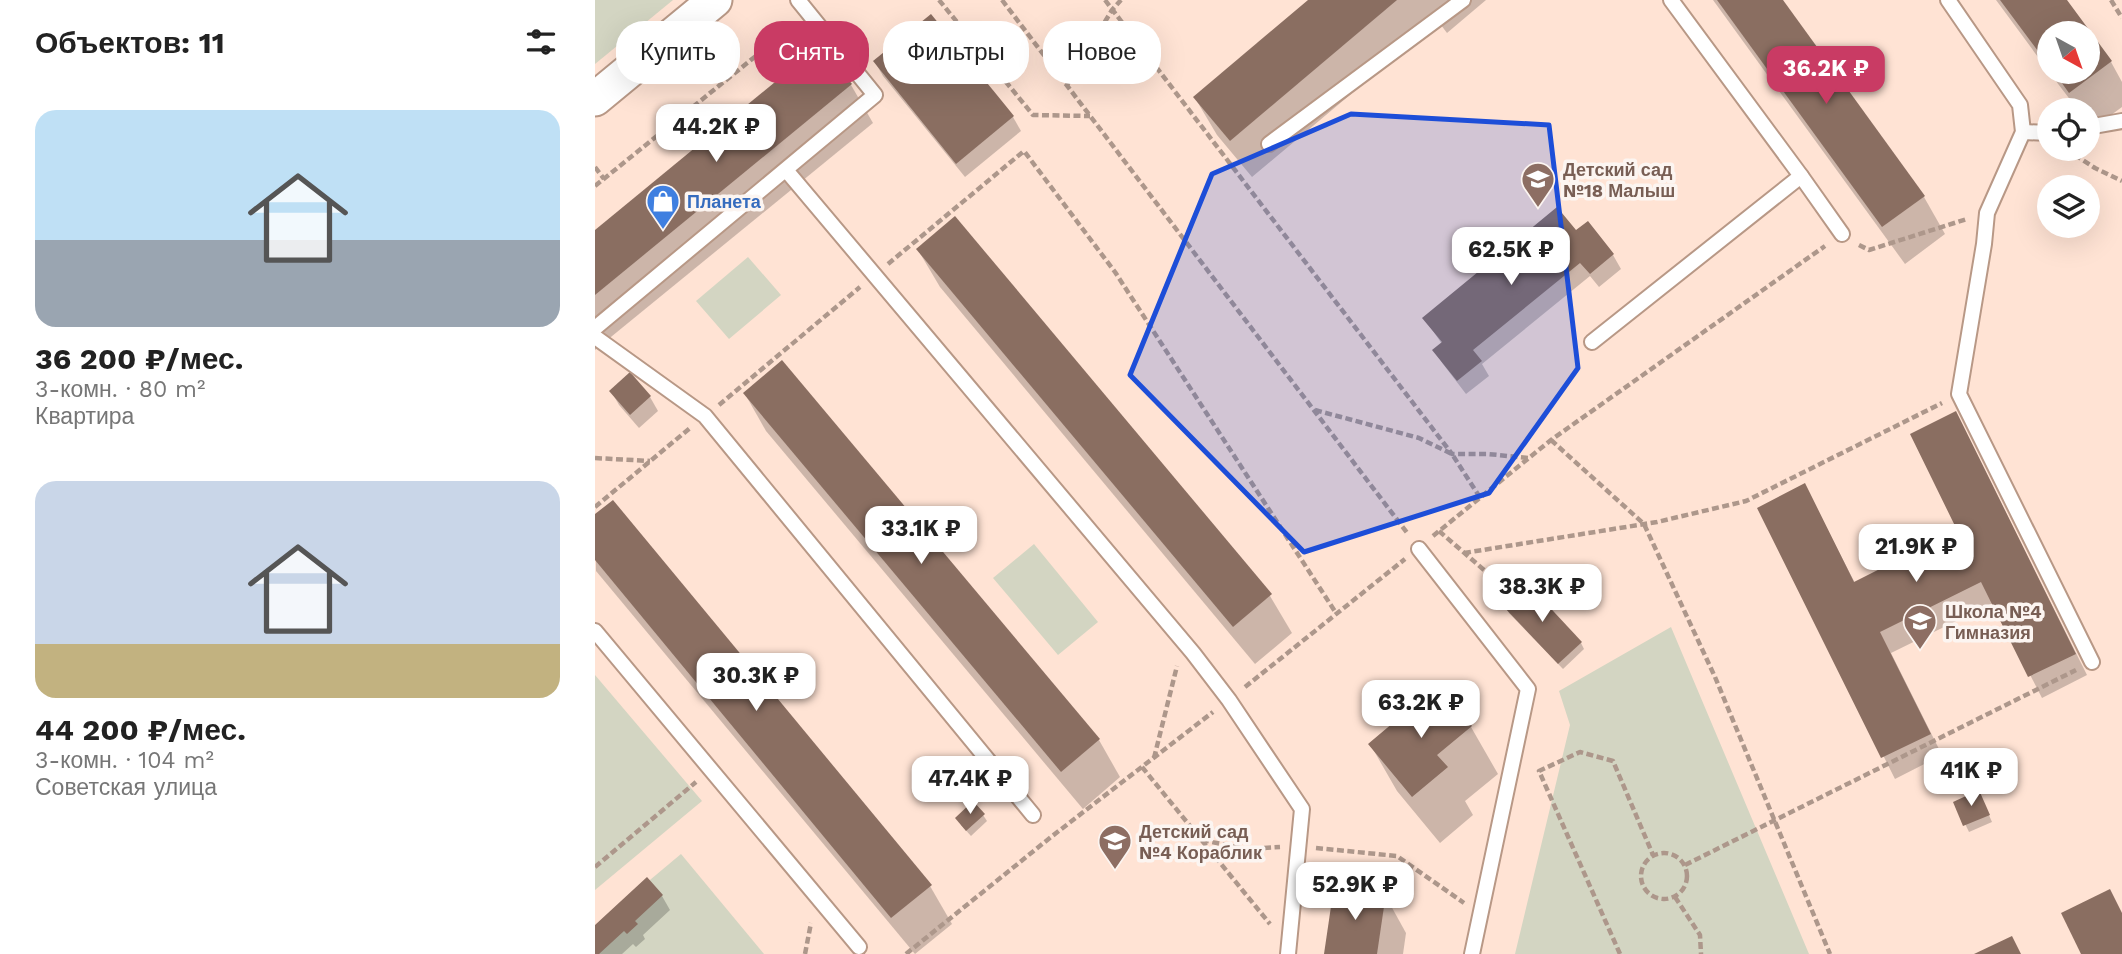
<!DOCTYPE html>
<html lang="ru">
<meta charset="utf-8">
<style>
body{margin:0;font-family:"Work Sans",sans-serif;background:#f2f2f2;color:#222;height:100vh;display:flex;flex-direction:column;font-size:26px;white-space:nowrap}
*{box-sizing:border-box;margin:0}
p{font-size:23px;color:#767676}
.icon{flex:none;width:38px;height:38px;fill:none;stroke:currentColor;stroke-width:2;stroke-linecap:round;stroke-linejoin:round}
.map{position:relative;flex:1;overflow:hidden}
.side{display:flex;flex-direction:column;background:#fff;width:595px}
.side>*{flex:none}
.guide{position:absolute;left:21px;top:21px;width:665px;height:63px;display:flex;gap:14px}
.needle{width:46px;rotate:140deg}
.buttons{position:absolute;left:1442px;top:21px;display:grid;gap:14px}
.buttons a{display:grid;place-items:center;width:63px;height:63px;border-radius:50%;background:#fff;box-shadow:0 7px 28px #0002;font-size:35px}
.price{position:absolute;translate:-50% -60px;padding:0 16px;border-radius:14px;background:#fff;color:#222;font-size:23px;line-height:46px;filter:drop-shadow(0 2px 4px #0008)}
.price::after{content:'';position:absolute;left:50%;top:42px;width:21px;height:16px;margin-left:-10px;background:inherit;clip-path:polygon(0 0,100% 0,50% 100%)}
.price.active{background:#c93b64;color:#fff}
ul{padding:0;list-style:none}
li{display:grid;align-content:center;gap:14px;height:371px;padding:0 35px}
li span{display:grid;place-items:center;height:217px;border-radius:21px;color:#555}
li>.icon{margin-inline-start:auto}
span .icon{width:126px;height:126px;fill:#fffc;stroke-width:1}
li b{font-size:30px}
h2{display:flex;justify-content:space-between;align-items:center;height:84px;padding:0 35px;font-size:30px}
.tag{padding:0 24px;border-radius:28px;background:#fff;box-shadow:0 7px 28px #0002;font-size:24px;line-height:63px}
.tag.active{background:#c93b64;color:#fff}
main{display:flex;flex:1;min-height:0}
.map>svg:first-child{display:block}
</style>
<main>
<section class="side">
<h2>Объектов: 11<svg class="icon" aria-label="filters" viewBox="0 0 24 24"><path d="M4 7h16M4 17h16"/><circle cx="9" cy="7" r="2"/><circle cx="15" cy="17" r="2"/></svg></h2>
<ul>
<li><span style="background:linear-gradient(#bfe0f5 60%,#9aa5b1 0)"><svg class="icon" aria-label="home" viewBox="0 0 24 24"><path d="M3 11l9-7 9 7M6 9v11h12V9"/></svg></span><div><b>36 200 ₽/мес.</b><p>3-комн. · 80 m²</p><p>Квартира</p></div></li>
<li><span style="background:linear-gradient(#c9d6e8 75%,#c2b280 0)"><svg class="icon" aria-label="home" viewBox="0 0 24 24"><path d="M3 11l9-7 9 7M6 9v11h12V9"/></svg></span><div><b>44 200 ₽/мес.</b><p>3-комн. · 104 m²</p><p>Советская улица</p></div></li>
</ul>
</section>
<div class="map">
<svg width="1527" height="954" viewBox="0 0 1527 954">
<rect width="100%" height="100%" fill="#ffe3d4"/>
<!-- green -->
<g fill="#d3d5c2">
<polygon points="0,0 78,0 0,64"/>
<polygon points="153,257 186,295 134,339 101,301"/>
<polygon points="439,544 503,622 463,655 398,578"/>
<polygon points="1076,627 1214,954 920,954 975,725 964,691"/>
<polygon points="0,675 107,801 0,890"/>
<polygon points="86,854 169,954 0,954 0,926"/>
</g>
<!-- shadow -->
<g fill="#0003">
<polygon points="716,0 891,0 852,33 843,21 657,177 622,135 600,98"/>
<polygon points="1118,0 1185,0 1329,197 1350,234 1310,264"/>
<polygon points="1401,0 1469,0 1516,62 1527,82 1527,107 1497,129 1493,123 1493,110 1483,110 1454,72 1493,72 1493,33 1454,33 1454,72"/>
<polygon points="336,16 418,117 426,131 370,177 288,76 280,62"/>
<polygon points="225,48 256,85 278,123 0,350 0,232"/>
<polygon points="980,232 1018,255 1026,269 1004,287 995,276 887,364 894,376 871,394 848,364 839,350 847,344 829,318"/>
<polygon points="323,250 675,596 697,633 660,664 345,287"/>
<polygon points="35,374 55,397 63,411 44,428 24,405 16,391"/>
<polygon points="150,394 504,740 525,777 488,809 171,431"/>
<polygon points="1361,413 1492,675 1447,698 1398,603 1296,653 1347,755 1300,779 1164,508 1210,486 1260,583 1365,531"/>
<polygon points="0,517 335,886 357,924 320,954 1,571"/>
<polygon points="910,606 986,643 989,649 968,669 914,613"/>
<polygon points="843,688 876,727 903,774 870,801 878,815 845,843 802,791 775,744"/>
<polygon points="1387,799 1397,822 1374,832 1360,803"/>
<polygon points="388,815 392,821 376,836 366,825"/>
<polygon points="52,880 67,896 75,910 48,935 50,939 41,947 38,944 27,954 0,954 0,928"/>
<polygon points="790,895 811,933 808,954 731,954"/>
</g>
<!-- building -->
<g fill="#8a6e61">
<polygon points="713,0 802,0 635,141 598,97"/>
<polygon points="1122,0 1188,0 1330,196 1287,227"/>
<polygon points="1405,0 1472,0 1517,61 1474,93 1459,72 1493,72 1493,33 1454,33 1454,66"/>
<polygon points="336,14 419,116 361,164 278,61"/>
<polygon points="225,45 257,84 0,295 0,230"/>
<polygon points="962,207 981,230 993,221 1019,254 995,274 985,263 878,350 887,361 862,381 837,350 847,342 827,318"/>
<polygon points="360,216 677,594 638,627 321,249"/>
<polygon points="187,360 505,739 466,772 148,393"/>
<polygon points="35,372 56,396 35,415 14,391"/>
<polygon points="1361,411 1481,654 1433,677 1386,582 1285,632 1336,734 1286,758 1162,508 1210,483 1259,582 1362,530 1315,434"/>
<polygon points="18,500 337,885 296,918 0,560 0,514"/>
<polygon points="932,583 987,642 963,664 908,606"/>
<polygon points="843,685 877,726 842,755 853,767 817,797 773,744"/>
<polygon points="1384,790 1395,815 1368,826 1358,802"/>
<polygon points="378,801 390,814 371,831 360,818"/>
<polygon points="52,877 68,895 40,921 43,924 32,934 29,931 4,954 0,954 0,925"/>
<polygon points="739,886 791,893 782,954 729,954"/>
<polygon points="1515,889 1527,913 1527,954 1486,954 1466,913"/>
<polygon points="1417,936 1426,954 1379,954"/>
</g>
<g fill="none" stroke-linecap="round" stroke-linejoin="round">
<defs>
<g id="service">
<polyline points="1076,0 1206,176 1247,234"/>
<polyline points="1353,0 1425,105 1428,132 1392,213 1389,244 1364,394 1497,662"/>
<polyline points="1493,127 1527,121"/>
<polyline points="1428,132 1454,133"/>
<polyline points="674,144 868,0"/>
<polyline points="191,170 598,653 634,700 707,809 693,954"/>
<polyline points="0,328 280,95 203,0"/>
<polyline points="0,337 110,416 438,815"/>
<polyline points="997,342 1206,176"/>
<polyline points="824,549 933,689 877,954"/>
<polyline points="0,631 264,947"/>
</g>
<polyline id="tertiary" points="0,99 120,0"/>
</defs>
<!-- service casing -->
<use href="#service" stroke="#b89886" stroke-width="18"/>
<!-- tertiary casing -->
<use href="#tertiary" stroke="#b89886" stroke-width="37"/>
<!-- path -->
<g stroke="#ad978b" stroke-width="4.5" stroke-dasharray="7 3.5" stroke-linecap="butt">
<polyline points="344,0 438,115 495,116"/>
<polyline points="407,0 813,534"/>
<polyline points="510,0 857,454 893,454 933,458"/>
<polyline points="1516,0 1527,18"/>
<polyline points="472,85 517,10 526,0"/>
<polyline points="1471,149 1500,168 1527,181"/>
<polyline points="0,167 9,179"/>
<polyline points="0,186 198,26"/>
<polyline points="1264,245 1274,250 1372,219"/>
<polyline points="293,264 429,151 520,272 741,613"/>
<polyline points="124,405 265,287"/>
<polyline points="720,410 824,438 857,454 884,496"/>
<polyline points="956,440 1049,524 1120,677 1235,954"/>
<polyline points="0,458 55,461"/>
<polyline points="0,507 95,428"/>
<polyline points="844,531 911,589"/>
<polyline points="838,536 956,440 1230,246"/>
<polyline points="869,553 1062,522 1151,501 1347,403"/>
<polyline points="650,687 810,559"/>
<polyline points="559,758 582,666"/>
<polyline points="547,767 675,924"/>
<polyline points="607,840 651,849 685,847"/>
<polyline points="721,848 802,856 869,903"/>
<circle cx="1069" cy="876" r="23"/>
<polyline points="1090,865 1481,670"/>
<polyline points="0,867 101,782"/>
<polyline points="1080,897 1105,935 1106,954"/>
<polyline points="210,954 216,923"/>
<polyline points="311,954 456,837 618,712"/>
<polyline points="1025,954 944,771 985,752 1018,761 1058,855"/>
</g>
<!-- service -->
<use href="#service" stroke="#fff" stroke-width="14"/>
<!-- tertiary -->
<use href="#tertiary" stroke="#fff" stroke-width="33"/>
</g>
<!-- marked area -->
<path fill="#1d4ed8" fill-opacity="0.2" stroke="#1d4ed8" stroke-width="5" stroke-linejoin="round" d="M756,114L954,125L983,368L894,493L709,552L535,375L617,174Z"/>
<!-- icons -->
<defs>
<symbol id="school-pin" viewBox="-11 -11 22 30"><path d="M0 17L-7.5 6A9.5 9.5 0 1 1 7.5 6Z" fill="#8d6e63" stroke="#fcf5f1"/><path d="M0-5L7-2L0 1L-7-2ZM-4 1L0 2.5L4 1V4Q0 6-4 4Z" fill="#fff"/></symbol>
<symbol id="shop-pin" viewBox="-11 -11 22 30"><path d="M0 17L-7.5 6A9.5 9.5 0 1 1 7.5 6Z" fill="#3f7fe0" stroke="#fcf5f1"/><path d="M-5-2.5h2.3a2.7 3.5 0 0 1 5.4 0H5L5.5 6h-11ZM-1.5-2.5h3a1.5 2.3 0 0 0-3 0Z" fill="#fff"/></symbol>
</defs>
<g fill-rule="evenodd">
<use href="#school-pin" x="924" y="160" width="38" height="52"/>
<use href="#shop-pin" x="49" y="182" width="38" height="52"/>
<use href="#school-pin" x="1306" y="602" width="38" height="52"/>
<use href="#school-pin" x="501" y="822" width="38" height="52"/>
</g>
<g text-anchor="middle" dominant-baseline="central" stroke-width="7" stroke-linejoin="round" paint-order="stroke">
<!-- education labels -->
<g font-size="18" font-weight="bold" fill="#785e54" stroke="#fcf5f1" text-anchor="start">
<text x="968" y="169">Детский сад<tspan x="968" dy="21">№18 Малыш</tspan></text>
<text x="1350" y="611">Школа №4<tspan x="1350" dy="21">Гимназия</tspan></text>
<text x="544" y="831">Детский сад<tspan x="544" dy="21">№4 Кораблик</tspan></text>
</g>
<!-- shop labels -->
<g font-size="18" font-weight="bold" fill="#366cbe" stroke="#fcf5f1" text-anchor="start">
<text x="92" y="201">Планета</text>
</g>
</g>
</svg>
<div class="buttons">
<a><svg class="needle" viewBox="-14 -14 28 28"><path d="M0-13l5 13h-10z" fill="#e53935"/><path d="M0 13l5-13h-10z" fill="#767676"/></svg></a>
<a><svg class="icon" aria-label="locate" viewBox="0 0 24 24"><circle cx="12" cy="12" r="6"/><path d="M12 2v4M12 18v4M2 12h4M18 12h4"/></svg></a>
<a><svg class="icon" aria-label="layers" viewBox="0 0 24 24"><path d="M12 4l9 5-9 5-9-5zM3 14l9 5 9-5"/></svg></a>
</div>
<b class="price active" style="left:1231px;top:106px">36.2K ₽</b>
<b class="price" style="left:121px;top:164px">44.2K ₽</b>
<b class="price" style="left:916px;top:287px">62.5K ₽</b>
<b class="price" style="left:326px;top:566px">33.1K ₽</b>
<b class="price" style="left:1321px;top:584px">21.9K ₽</b>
<b class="price" style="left:947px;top:624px">38.3K ₽</b>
<b class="price" style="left:161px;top:713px">30.3K ₽</b>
<b class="price" style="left:826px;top:740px">63.2K ₽</b>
<b class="price" style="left:1376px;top:808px">41K ₽</b>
<b class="price" style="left:375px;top:816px">47.4K ₽</b>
<b class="price" style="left:760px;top:922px">52.9K ₽</b>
<div class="guide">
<a class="tag">Купить</a>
<a class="tag active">Снять</a>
<a class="tag">Фильтры</a>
<a class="tag">Новое</a>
</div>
</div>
</main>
